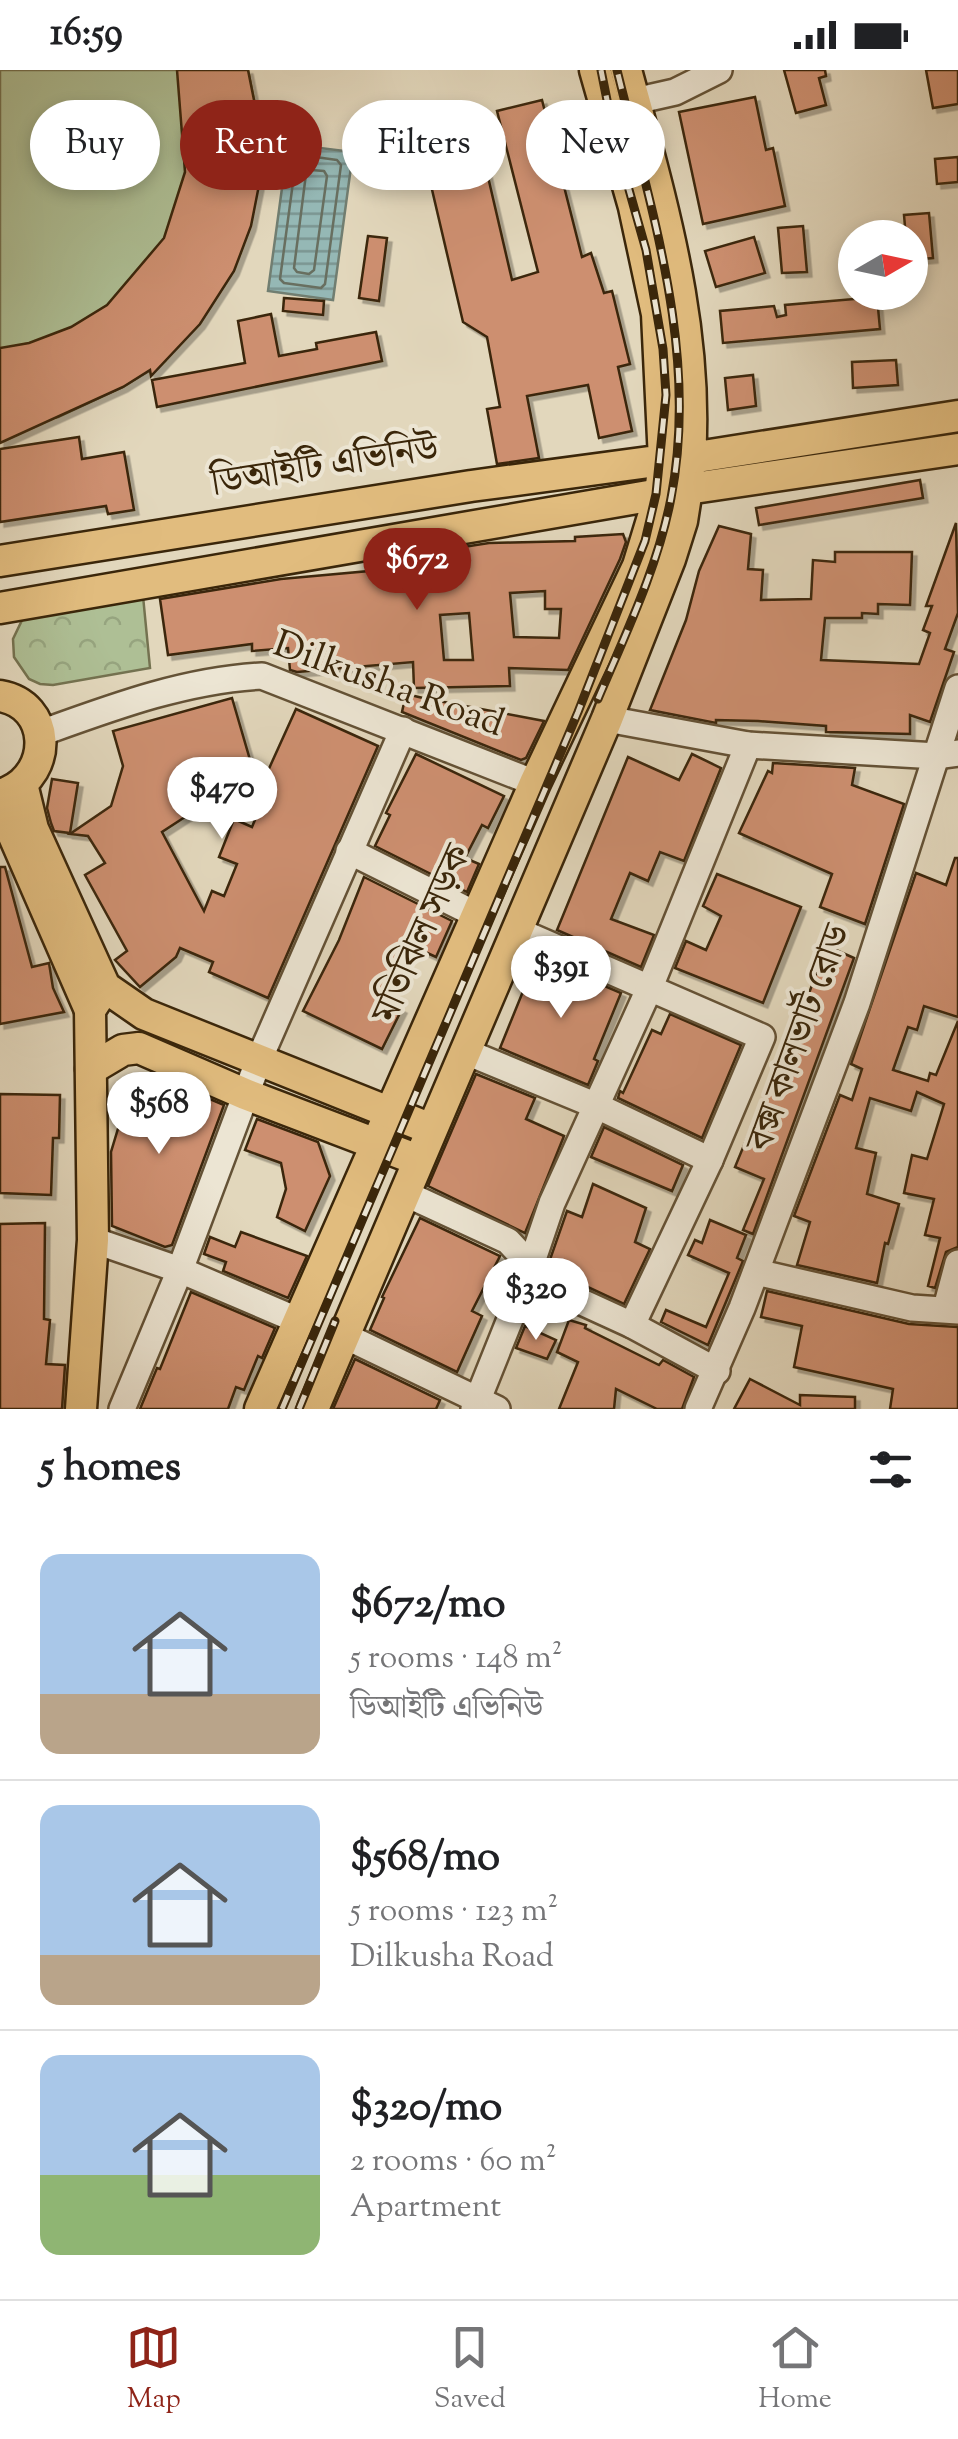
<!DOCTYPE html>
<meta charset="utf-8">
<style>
body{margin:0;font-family:"Sorts Mill Goudy","Noto Serif Bengali",serif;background:#f6f6f6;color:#202124;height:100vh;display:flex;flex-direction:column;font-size:38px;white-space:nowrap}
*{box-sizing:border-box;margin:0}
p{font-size:32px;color:#757577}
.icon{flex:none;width:55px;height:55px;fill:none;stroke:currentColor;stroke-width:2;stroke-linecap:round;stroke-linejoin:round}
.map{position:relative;height:1339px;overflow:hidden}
.drawer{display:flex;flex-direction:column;background:#fff;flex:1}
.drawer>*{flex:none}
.top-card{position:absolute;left:30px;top:30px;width:900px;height:90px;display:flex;gap:20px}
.needle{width:65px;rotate:81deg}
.tools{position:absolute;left:838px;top:150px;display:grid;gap:20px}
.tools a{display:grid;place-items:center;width:90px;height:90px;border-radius:50%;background:#fff;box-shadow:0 5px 15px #0003;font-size:50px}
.price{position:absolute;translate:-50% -85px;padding:0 22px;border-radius:35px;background:#fff;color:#222;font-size:32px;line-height:65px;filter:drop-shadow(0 2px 5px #0008)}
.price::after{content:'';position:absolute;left:50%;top:60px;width:30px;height:22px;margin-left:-15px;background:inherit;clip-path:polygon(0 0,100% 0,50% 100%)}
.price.on{background:#8f2418;color:#fff}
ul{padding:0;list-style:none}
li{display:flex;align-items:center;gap:30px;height:250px;padding:0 40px}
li+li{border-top:2px solid #e0e0e0}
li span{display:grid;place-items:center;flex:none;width:280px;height:200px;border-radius:20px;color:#555}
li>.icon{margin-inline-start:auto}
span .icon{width:120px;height:120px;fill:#fffc;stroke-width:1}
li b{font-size:42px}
h2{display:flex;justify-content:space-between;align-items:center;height:120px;padding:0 40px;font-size:42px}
.tag{padding:0 35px;border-radius:45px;background:#fff;box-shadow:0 5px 15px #0003;font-size:35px;line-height:90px}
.tag.on{background:#8f2418;color:#fff}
.status{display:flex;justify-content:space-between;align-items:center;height:70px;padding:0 50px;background:#fff;direction:ltr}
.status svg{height:28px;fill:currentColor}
.dock{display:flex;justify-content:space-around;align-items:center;height:140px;border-top:2px solid #e0e0e0;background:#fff;font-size:28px;color:#757577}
.dock a{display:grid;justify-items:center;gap:5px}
.dock .on{color:#8f2418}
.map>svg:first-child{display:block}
</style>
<div class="status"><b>16:59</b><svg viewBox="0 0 49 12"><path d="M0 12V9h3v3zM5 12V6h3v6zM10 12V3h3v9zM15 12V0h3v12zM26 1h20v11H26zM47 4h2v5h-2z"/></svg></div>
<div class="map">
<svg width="958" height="1339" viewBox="0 0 958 1339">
<defs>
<pattern id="forest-crowns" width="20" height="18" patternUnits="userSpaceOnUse" patternTransform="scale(2.5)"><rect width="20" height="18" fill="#aebf95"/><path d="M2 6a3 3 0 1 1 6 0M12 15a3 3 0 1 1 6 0" fill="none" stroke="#96a47f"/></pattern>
<pattern id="water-rules" width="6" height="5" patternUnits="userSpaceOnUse" patternTransform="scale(2.5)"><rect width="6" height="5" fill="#95b8b5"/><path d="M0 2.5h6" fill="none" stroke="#7b9591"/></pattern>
<filter id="shadow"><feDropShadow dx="4.5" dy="4.5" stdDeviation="0" flood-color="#0004"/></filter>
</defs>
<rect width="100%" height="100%" fill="#e2d7bc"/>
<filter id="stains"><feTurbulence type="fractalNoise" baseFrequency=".002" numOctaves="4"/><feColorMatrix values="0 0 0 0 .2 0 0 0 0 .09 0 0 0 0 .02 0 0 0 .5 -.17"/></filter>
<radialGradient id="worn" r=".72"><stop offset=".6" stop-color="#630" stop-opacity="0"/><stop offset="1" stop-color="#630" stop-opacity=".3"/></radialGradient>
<!-- forest -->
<polygon fill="url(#forest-crowns)" stroke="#747250" stroke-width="2.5" points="143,526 150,598 53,615 40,614 29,609 14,587 13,569 25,544"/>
<!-- pitch -->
<polygon fill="#aebf95" stroke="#747250" stroke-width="2.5" points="0,0 248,0 256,40 261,105 165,291 123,317 58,347 0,357"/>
<!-- water -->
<polygon fill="url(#water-rules)" stroke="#717e71" stroke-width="2.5" points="288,74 353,82 333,230 268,221"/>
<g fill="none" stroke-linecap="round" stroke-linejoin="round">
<!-- shore -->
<g stroke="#686f60" stroke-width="2.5">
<polygon points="301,85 337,90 341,95 325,214 321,218 284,213 280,209 296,90"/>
<polygon points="311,100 324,101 327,106 314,200 309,204 297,202 294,198 306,104"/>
</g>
</g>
<!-- building -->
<g fill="#cd8f6f" stroke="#3a260a" stroke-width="2.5" fill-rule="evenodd" filter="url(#shadow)">
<polygon points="177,0 248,0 256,40 261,105 251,156 234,201 200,254 151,306 150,300 123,317 0,373 0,278 29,273 71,257 107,235 164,168 185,102"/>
<polygon points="784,0 825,0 826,6 819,8 826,35 796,43"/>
<polygon points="926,0 958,0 958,34 933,38"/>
<polygon points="755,27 766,80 773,78 785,136 703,154 679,42"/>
<polygon points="542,30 582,187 591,183 604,223 612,221 630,294 618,297 632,361 599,368 588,315 527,326 539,388 497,394 487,339 500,337 487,267 463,252 426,94 482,81 512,210 538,202 497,41"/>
<polygon points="958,87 958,112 937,114 935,89"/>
<polygon points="929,143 933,188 910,190 910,168 906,168 904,145"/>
<polygon points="803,156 807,202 782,203 778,158"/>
<polygon points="368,166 387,168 379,231 359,228"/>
<polygon points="754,167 765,203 716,217 705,181"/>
<polygon points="877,227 880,259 723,273 720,241 774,236 777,247 786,245 785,235"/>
<polygon points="284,228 324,231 323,245 283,241"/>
<polygon points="271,244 279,286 317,279 316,273 376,262 382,291 157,337 152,310 245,293 238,251"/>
<polygon points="896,290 898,315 853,318 852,292"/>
<polygon points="753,305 756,336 728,340 725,308"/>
<polygon points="79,367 82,389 124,382 134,440 108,444 106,436 0,452 0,379"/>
<polygon points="920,410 923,428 759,455 756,438"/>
<polygon points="956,453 958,543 945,579 954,582 930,652 910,645 910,664 826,662 826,656 758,651 716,650 716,653 650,640 686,550 699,501 719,456 751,464 748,499 763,500 761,530 811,529 813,490 835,492 835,482 912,482 910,535 878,534 878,544 862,543 862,548 825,548 821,590 919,594 930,563 923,560 932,536 926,536"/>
<path d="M623,464L626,472L620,489L568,600L509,598L510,616L414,618L413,592L297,602L290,600L288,578L252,581V574L168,585L160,529L281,509L446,494L444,480L489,473L575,471V467ZM545,521V539H561L559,568L514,567L510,523ZM469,543L473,590H444L440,545Z"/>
<polygon points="406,624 423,628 544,651 526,688 521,690 402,642"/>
<polygon points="232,628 253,700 206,713 204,699 176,707 188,745 162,762 204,841 212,821 224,826 237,794 219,787 234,749 252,757 264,728 257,725 296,639 378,676 268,928 209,902 213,892 180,878 176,887 140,917 115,890 127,881 85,805 105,793 88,766 70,764 111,736 123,696 113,661"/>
<polygon points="416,684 504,726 488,758 482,755 465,788 479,794 467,822 375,776 390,745 386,743"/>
<polygon points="692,684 721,698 684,791 660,782 648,811 630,803 611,849 654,865 641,897 557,860 628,687 679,710"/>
<polygon points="773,693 855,698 852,715 904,734 865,854 820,837 832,804 739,763 768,701 772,703"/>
<polygon points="52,709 78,713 70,763 54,761 51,753 47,738"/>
<polygon points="955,788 958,788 958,947 924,936 917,960 908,957 893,1000 928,1011 930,1003 936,1005 958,951 958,1177 946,1182 935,1218 928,1216 940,1168 925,1165 934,1129 904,1123 912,1085 927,1089 944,1034 917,1022 911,1041 870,1028 856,1078 876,1083 867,1124 899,1134 888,1174 885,1173 877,1213 797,1195 810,1152 794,1146 840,1025 852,1030 862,999 851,994 916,803 946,815"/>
<polygon points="0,797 5,797 32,897 49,893 53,918 64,942 0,954"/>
<polygon points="717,804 801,837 763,933 675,898 686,871 706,880 721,846 703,836"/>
<polygon points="364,807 452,851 436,887 412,876 387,932 402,939 382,979 303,941 339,870"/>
<polygon points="827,876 854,888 753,1164 743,1160 764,1109 735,1097 779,990 783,991"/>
<polygon points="537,887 621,923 594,989 598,991 588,1015 500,978"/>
<polygon points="670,944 741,975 702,1068 618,1028 620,1021 623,1023 652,960 661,964"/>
<polygon points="151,1004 224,1035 172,1175 165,1177 112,1156 111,1082 133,1009"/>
<polygon points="476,1004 535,1028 526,1049 564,1066 525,1163 428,1116"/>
<polygon points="0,1024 60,1025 59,1068 53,1068 51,1125 0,1123"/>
<polygon points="257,1049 318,1072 330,1106 305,1161 277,1147 286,1119 281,1093 245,1080"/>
<polygon points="604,1057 683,1095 672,1121 591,1087"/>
<polygon points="593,1114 646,1138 635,1172 650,1179 624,1234 547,1198 567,1141 582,1147"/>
<polygon points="420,1148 500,1186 472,1241 482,1246 457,1302 370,1260 384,1228 382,1227"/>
<polygon points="710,1150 746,1165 737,1188 743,1191 708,1275 661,1252 666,1240 706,1257 729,1203 688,1185 695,1170 702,1173"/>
<polygon points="45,1153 44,1249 50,1250 46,1294 65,1295 62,1339 0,1339 0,1154"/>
<polygon points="241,1162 307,1186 288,1228 223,1201 226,1192 204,1184 210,1167 235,1177"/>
<polygon points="767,1221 909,1254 958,1257 958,1339 890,1339 893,1319 794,1297 802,1256 761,1247"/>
<polygon points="191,1222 275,1258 262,1288 258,1286 244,1320 236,1317 228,1339 140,1339 157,1298 160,1299"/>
<polygon points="569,1250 586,1255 585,1258 659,1295 663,1290 694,1307 682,1339 657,1339 616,1319 614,1339 559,1339 578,1292 557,1282"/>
<polygon points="525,1256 556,1270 547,1289 516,1278"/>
<polygon points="355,1289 440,1330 436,1339 333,1339"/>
<polygon points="750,1309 800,1335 800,1325 855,1327 855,1339 734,1339"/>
</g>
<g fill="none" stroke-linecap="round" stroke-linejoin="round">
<defs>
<g id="minor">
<polyline points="635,31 675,22 719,0"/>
<polyline points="607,649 748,675 937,686 958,683"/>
<path d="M41,663C113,637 185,610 262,606L535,713"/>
<polyline points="349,781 477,845"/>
<polyline points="516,860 762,967 710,1090 632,1255"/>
<polyline points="464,981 597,1036 710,1090"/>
<polyline points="404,1123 508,1171 523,1187 527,1207 474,1339"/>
<polyline points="93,1170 180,1200 297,1250"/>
<polyline points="756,1202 912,1238 958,1241"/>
<polyline points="946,1238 958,1193"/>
<polyline points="345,1266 497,1339"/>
<polyline points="717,1301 632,1255 527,1207 552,1133 650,917 748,675"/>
<polyline points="122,1339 180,1200 258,992 403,660"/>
<polyline points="698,1339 742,1238 857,933 958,618"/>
</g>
<g id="major">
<path d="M626,0C663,137 705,275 687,419L660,424L664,390L691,388L958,346"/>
<polyline points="0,491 471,416 664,390 657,244 634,137 595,0"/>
<polyline points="0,538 660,424 638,496 535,713 260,1339"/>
<path d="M0,626C52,635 53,702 8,722"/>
<polyline points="22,714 33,759 105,917 144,944 431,1059"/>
<polyline points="0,724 10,757 90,940"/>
<polyline points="91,999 123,980 139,978 245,1024 418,1090"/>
<polyline points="81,1339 93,1170 90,940 105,917"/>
<polyline points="313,1339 607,649 670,489 682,451 687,419 958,379"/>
</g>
</defs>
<!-- minor casing -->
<use href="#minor" stroke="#645236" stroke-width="30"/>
<!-- major casing -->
<use href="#major" stroke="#3a260a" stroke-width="35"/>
<!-- minor -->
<use href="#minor" stroke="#ece5d3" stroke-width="25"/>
<!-- major -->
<use href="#major" stroke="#e1bc7e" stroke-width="30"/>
<defs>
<g id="rail">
<path d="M598,629C625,565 658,497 671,428C699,283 651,140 617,0"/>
<polyline points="282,1339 578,642 645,471 656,424 666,325 663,279 646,180 615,70 601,0"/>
<polyline points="299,1339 335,1251"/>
</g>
</defs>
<!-- rail casing -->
<use href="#rail" stroke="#3a260a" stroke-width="9"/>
<!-- rail -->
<use href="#rail" stroke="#ece5d3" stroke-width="5" stroke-dasharray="15" stroke-linecap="butt"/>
</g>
<g text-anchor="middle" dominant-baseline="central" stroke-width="8" stroke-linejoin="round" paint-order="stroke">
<!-- street labels -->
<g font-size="38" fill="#3a260a" stroke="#ece5d3">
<text transform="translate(325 398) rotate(-9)">ডিআইটি এভিনিউ</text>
<text transform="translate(388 616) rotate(20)">Dilkusha Road</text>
<text transform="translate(424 865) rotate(-66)">মতিঝিল সড়ক</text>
<text transform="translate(801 969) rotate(-70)">বক্স কালভার্ট রোড</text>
</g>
</g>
<rect width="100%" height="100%" filter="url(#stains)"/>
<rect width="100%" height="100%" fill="url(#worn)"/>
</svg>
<div class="tools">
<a><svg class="needle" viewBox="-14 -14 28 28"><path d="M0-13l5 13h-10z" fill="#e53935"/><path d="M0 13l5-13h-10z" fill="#757577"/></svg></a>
</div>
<b class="price on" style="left:417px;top:543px">$672</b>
<b class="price" style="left:222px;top:772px">$470</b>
<b class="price" style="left:561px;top:951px">$391</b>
<b class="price" style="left:159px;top:1087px">$568</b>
<b class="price" style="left:536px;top:1273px">$320</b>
<div class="top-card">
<a class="tag">Buy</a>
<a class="tag on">Rent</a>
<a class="tag">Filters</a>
<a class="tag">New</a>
</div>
</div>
<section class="drawer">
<h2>5 homes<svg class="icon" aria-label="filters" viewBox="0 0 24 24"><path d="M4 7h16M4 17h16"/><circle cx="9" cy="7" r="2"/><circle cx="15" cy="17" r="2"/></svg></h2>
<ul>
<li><span style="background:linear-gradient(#a9c7e8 70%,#b9a48a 0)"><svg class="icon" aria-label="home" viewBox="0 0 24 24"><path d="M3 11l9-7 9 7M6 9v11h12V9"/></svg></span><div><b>$672/mo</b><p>5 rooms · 148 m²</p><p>ডিআইটি এভিনিউ</p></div></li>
<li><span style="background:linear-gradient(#a9c7e8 75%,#b9a48a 0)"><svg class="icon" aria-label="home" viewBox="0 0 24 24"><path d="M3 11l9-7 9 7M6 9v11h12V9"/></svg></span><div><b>$568/mo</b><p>5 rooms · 123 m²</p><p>Dilkusha Road</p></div></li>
<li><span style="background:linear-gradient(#a9c7e8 60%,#8fb573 0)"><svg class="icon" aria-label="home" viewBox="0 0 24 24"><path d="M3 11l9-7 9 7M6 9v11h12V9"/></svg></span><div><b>$320/mo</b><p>2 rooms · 60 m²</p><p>Apartment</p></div></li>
</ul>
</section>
<nav class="dock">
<a class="on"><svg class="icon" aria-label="map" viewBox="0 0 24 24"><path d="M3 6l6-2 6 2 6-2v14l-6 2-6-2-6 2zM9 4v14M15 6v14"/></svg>Map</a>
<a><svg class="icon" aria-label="saved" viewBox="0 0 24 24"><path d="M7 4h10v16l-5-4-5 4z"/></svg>Saved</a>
<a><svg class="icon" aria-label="home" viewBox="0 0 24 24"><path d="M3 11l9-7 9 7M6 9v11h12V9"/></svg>Home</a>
</nav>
